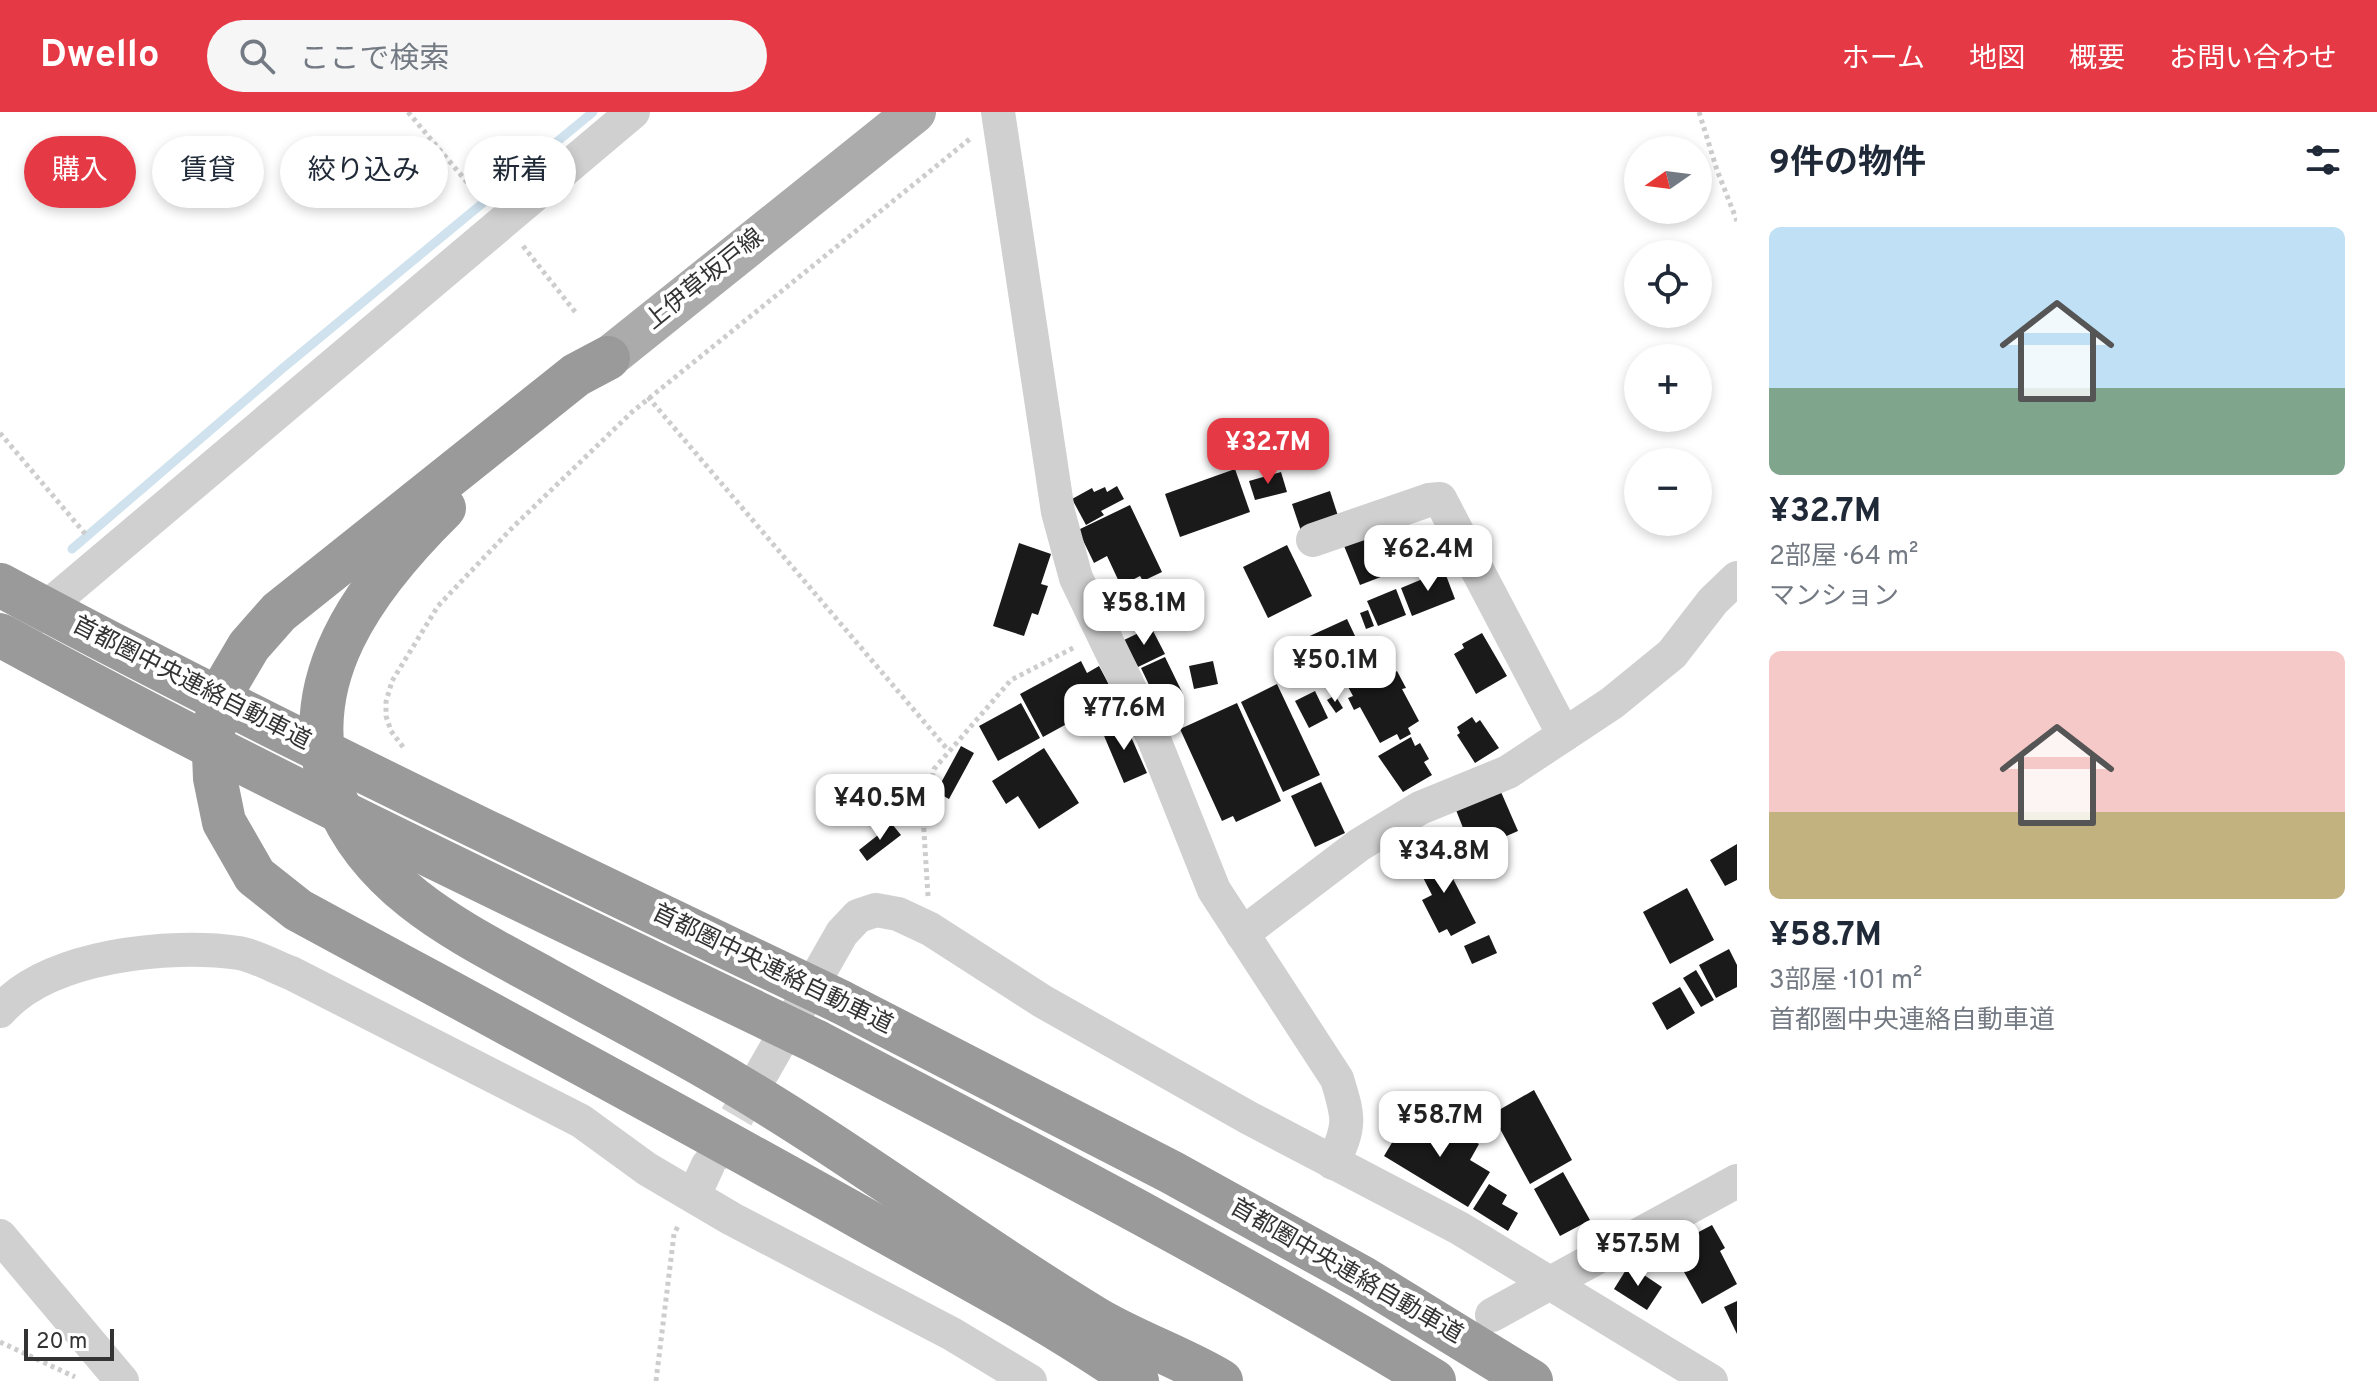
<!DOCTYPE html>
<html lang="ja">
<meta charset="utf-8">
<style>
body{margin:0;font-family:Overpass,"Noto Sans JP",sans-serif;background:#f6f6f7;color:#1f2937;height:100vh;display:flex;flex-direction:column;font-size:30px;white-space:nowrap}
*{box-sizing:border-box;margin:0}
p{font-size:26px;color:#747a83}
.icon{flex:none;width:44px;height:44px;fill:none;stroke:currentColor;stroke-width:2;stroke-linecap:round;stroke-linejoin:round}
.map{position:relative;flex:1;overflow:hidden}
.drawer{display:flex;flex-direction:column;background:#fff;width:640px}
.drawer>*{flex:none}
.hud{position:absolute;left:24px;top:24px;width:760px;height:72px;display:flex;gap:16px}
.needle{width:52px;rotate:256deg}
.controls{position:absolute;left:1624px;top:24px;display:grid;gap:16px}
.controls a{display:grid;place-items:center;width:88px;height:88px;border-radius:50%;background:#fff;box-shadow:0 4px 12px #0003;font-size:40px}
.scale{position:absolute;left:24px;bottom:20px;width:90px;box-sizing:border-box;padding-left:8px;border:4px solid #333;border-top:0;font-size:22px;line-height:28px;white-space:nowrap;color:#333;-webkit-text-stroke:6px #fff;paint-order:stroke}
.price{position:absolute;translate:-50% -68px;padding:0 18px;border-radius:16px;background:#fff;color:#222;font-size:26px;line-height:52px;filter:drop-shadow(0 2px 4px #0008)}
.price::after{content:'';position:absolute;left:50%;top:48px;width:24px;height:18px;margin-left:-12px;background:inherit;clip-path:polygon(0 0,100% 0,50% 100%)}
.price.current{background:#e63946;color:#fff}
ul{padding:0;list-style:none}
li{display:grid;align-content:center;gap:16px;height:424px;padding:0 32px}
li span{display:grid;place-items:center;height:248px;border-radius:12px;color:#555}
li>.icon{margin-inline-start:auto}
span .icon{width:144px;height:144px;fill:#fffc;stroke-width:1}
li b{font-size:34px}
h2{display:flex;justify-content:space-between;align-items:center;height:96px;padding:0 32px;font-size:34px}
.tag{padding:0 28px;border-radius:36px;background:#fff;box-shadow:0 4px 12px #0003;font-size:28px;line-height:72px}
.tag.current{background:#e63946;color:#fff}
header{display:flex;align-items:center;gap:48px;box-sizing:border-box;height:112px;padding:0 40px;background:#e63946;color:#fff}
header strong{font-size:38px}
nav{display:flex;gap:44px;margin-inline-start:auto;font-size:28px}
.search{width:560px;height:72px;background:#f6f6f7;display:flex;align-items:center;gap:20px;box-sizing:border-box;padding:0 28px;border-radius:44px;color:#747a83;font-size:30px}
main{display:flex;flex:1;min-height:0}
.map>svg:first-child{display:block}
</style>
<header>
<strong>Dwello</strong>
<div class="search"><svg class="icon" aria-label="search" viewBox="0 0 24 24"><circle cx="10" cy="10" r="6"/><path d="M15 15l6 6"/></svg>ここで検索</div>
<nav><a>ホーム</a><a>地図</a><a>概要</a><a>お問い合わせ</a></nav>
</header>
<main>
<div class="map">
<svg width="1737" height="1269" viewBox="0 0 1737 1269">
<rect width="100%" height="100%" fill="#fff"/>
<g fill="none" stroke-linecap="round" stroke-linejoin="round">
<!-- stream -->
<polyline stroke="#cfe2ee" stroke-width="9" points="72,437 283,256 593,0"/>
</g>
<!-- building -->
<g fill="#1a1a1a">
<polygon points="1235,357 1250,400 1180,425 1165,382"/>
<polygon points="1281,360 1287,380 1255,388 1249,369"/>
<polygon points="1117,374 1124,387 1101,399 1104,403 1086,413 1072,387 1092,376 1094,380 1105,375 1107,380"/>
<polygon points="1330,379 1339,407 1301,419 1292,392"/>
<polygon points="1130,393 1162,460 1143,469 1140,464 1121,474 1107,444 1094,451 1078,418"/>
<polygon points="1367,418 1386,463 1360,473 1342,429"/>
<polygon points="1019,431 1051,442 1041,472 1048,474 1038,503 1032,501 1024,524 993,514"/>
<polygon points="1287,433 1312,484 1268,506 1243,455"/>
<polygon points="1444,458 1455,487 1412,504 1401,476"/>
<polygon points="1396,477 1406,503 1378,514 1367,489"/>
<polygon points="1368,498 1374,514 1366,517 1360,501"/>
<polygon points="1347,507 1356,526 1309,547 1301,528"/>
<polygon points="1151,515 1165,542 1138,555 1124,528"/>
<polygon points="1482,521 1507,564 1476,582 1454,542 1464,536 1462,532"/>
<polygon points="1349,543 1358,557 1348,563 1340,550"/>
<polygon points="1165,545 1183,582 1159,594 1141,556"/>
<polygon points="1081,549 1087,561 1099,554 1116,585 1043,625 1020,582"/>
<polygon points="1213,549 1218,572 1194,577 1189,554"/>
<polygon points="1382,553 1389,564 1397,559 1406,576 1402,577 1419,609 1408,616 1411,622 1400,628 1397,622 1380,631 1360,595 1354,598 1348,586 1353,584 1347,573"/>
<polygon points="1277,572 1320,663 1283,680 1241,590"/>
<polygon points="1315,579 1328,606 1309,616 1295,589"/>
<polygon points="1335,583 1343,596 1336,601 1327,588"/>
<polygon points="1021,591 1040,626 998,649 979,614"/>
<polygon points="1237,591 1281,689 1236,710 1233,704 1222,709 1180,617"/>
<polygon points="1472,605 1476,611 1480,608 1499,636 1475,651 1457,623 1460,621 1457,615"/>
<polygon points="1124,609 1147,661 1124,671 1102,619"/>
<polygon points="1411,625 1415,634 1420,631 1429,647 1424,650 1432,663 1403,680 1378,644"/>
<polygon points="961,634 974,641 949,687 936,680"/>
<polygon points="1044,636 1079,691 1039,717 1018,684 1006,692 992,669"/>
<polygon points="1321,670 1345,721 1315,735 1291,684"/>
<polygon points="1501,680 1518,719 1472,739 1456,698"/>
<polygon points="892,712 901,723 867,749 859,738"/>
<polygon points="1737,732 1737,768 1725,774 1710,748"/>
<polygon points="1437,736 1476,811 1451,824 1447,817 1439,821 1422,788 1432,783 1414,748"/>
<polygon points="1687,776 1714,828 1670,852 1643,800"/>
<polygon points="1489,823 1497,841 1472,852 1464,834"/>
<polygon points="1729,837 1737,853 1737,875 1716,886 1699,853"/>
<polygon points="1696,858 1714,888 1701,895 1683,866"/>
<polygon points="1680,875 1695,901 1667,918 1652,891"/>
<polygon points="1534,978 1572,1048 1530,1072 1492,1002"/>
<polygon points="1406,1007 1429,1021 1437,1007 1479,1032 1470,1048 1490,1060 1468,1095 1384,1044"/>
<polygon points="1563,1060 1590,1108 1560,1124 1534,1077"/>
<polygon points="1489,1072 1507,1083 1502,1092 1518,1101 1508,1119 1473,1097"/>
<polygon points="1712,1113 1725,1136 1720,1139 1737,1172 1702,1192 1670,1135"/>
<polygon points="1629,1153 1662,1175 1647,1198 1614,1177"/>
<polygon points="1737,1189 1737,1222 1724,1195"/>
</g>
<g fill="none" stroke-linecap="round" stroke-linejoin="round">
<!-- minor-tunnel -->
<polyline stroke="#d6d6d6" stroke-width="34" stroke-dasharray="34 17" stroke-linecap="butt" points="711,1049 762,961"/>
<!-- path -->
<g stroke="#cdcdcd" stroke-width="5" stroke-dasharray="4 4" stroke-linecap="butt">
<polyline points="408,0 482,88"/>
<polyline points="1699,0 1717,58 1737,109"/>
<polyline points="523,134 576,201"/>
<polyline points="648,285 948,638"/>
<polyline points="0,321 87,424"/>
<polyline points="403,635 391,619 386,604 386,590 392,569 438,494 513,415 632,300 971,26"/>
<polyline points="928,784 923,705 934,657 1011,568 1075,535"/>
<polyline points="0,1230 75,1265"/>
<polyline points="656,1269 674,1122 679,1112"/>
</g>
<!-- minor -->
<g stroke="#d0d0d0" stroke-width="34">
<path d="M998,0L1058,400L1076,466L1153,625L1214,778L1337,967C1349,1006 1351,1013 1333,1051"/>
<polyline points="1313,428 1429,388 1440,387 1564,623"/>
<polyline points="28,511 633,0"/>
<polyline points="1242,822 1359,733 1420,696 1508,660 1612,591 1672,542 1713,489 1737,466"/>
<path d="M0,899C48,843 170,831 239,841C256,844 275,855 291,861L581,1009L647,1057L732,1107L952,1222L1030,1269"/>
<polyline points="762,961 842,821 858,804 876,798 898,802 930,817 1042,889 1249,1006 1459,1116 1711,1269"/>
<polyline points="694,1083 708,1053"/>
<polyline points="0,1124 122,1269"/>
<polyline points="1492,1203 1737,1069"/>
</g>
<!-- major -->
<polyline stroke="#ababab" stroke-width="42" points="608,246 915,0"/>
<!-- highway -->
<g stroke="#9a9a9a" stroke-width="44">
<path d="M608,246L576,263L279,500L249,534L226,573L213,619L215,666L224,710L255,764L298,798C484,899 671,999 856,1103C951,1157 1048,1206 1137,1269"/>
<path d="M444,396C367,472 289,572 335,686C372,779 462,821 544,866C607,901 672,934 735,972C858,1045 973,1132 1095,1206C1135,1230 1181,1245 1221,1269"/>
<polyline points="841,890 1171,1060 1363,1166 1531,1269"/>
<path d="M817,930C1025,1039 1233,1146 1434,1269"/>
</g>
<!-- highway-bridge -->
<g stroke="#9a9a9a" stroke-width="44">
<path d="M0,473C276,621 559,755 841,890"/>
<path d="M0,523C267,669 543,798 817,930"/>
</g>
</g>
<g text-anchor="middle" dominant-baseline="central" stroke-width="8" stroke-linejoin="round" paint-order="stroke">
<!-- street labels -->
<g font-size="24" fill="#333" stroke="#fff">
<text transform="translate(705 168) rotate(-39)">上伊草坂戸線</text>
<text transform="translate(191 572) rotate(27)">首都圏中央連絡自動車道</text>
<text transform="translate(772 858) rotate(26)">首都圏中央連絡自動車道</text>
<text transform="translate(1346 1160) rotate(30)">首都圏中央連絡自動車道</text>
</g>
</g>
</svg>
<div class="controls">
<a><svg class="needle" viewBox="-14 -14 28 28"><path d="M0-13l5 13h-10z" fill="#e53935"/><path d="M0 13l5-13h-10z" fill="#747a83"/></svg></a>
<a><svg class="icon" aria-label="locate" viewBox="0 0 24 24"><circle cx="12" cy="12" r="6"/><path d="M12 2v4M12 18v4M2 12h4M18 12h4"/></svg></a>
<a>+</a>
<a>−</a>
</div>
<div class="scale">20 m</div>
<b class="price current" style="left:1268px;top:374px">¥32.7M</b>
<b class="price" style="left:1428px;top:481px">¥62.4M</b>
<b class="price" style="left:1144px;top:535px">¥58.1M</b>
<b class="price" style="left:1335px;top:592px">¥50.1M</b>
<b class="price" style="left:1124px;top:640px">¥77.6M</b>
<b class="price" style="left:880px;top:730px">¥40.5M</b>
<b class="price" style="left:1444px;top:783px">¥34.8M</b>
<b class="price" style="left:1440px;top:1047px">¥58.7M</b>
<b class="price" style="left:1638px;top:1176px">¥57.5M</b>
<div class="hud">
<a class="tag current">購入</a>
<a class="tag">賃貸</a>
<a class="tag">絞り込み</a>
<a class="tag">新着</a>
</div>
</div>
<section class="drawer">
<h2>9件の物件<svg class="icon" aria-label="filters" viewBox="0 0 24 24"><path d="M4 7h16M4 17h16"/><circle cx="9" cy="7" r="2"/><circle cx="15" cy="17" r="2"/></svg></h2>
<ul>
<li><span style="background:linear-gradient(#bfe0f5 65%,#7fa58c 0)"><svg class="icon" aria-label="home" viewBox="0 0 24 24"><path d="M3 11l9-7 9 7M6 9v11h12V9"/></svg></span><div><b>¥32.7M</b><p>2部屋 · 64 m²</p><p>マンション</p></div></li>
<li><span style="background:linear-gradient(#f6c9c9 65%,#c2b280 0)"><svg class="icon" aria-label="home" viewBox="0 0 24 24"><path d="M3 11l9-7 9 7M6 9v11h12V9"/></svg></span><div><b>¥58.7M</b><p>3部屋 · 101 m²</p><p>首都圏中央連絡自動車道</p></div></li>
</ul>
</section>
</main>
